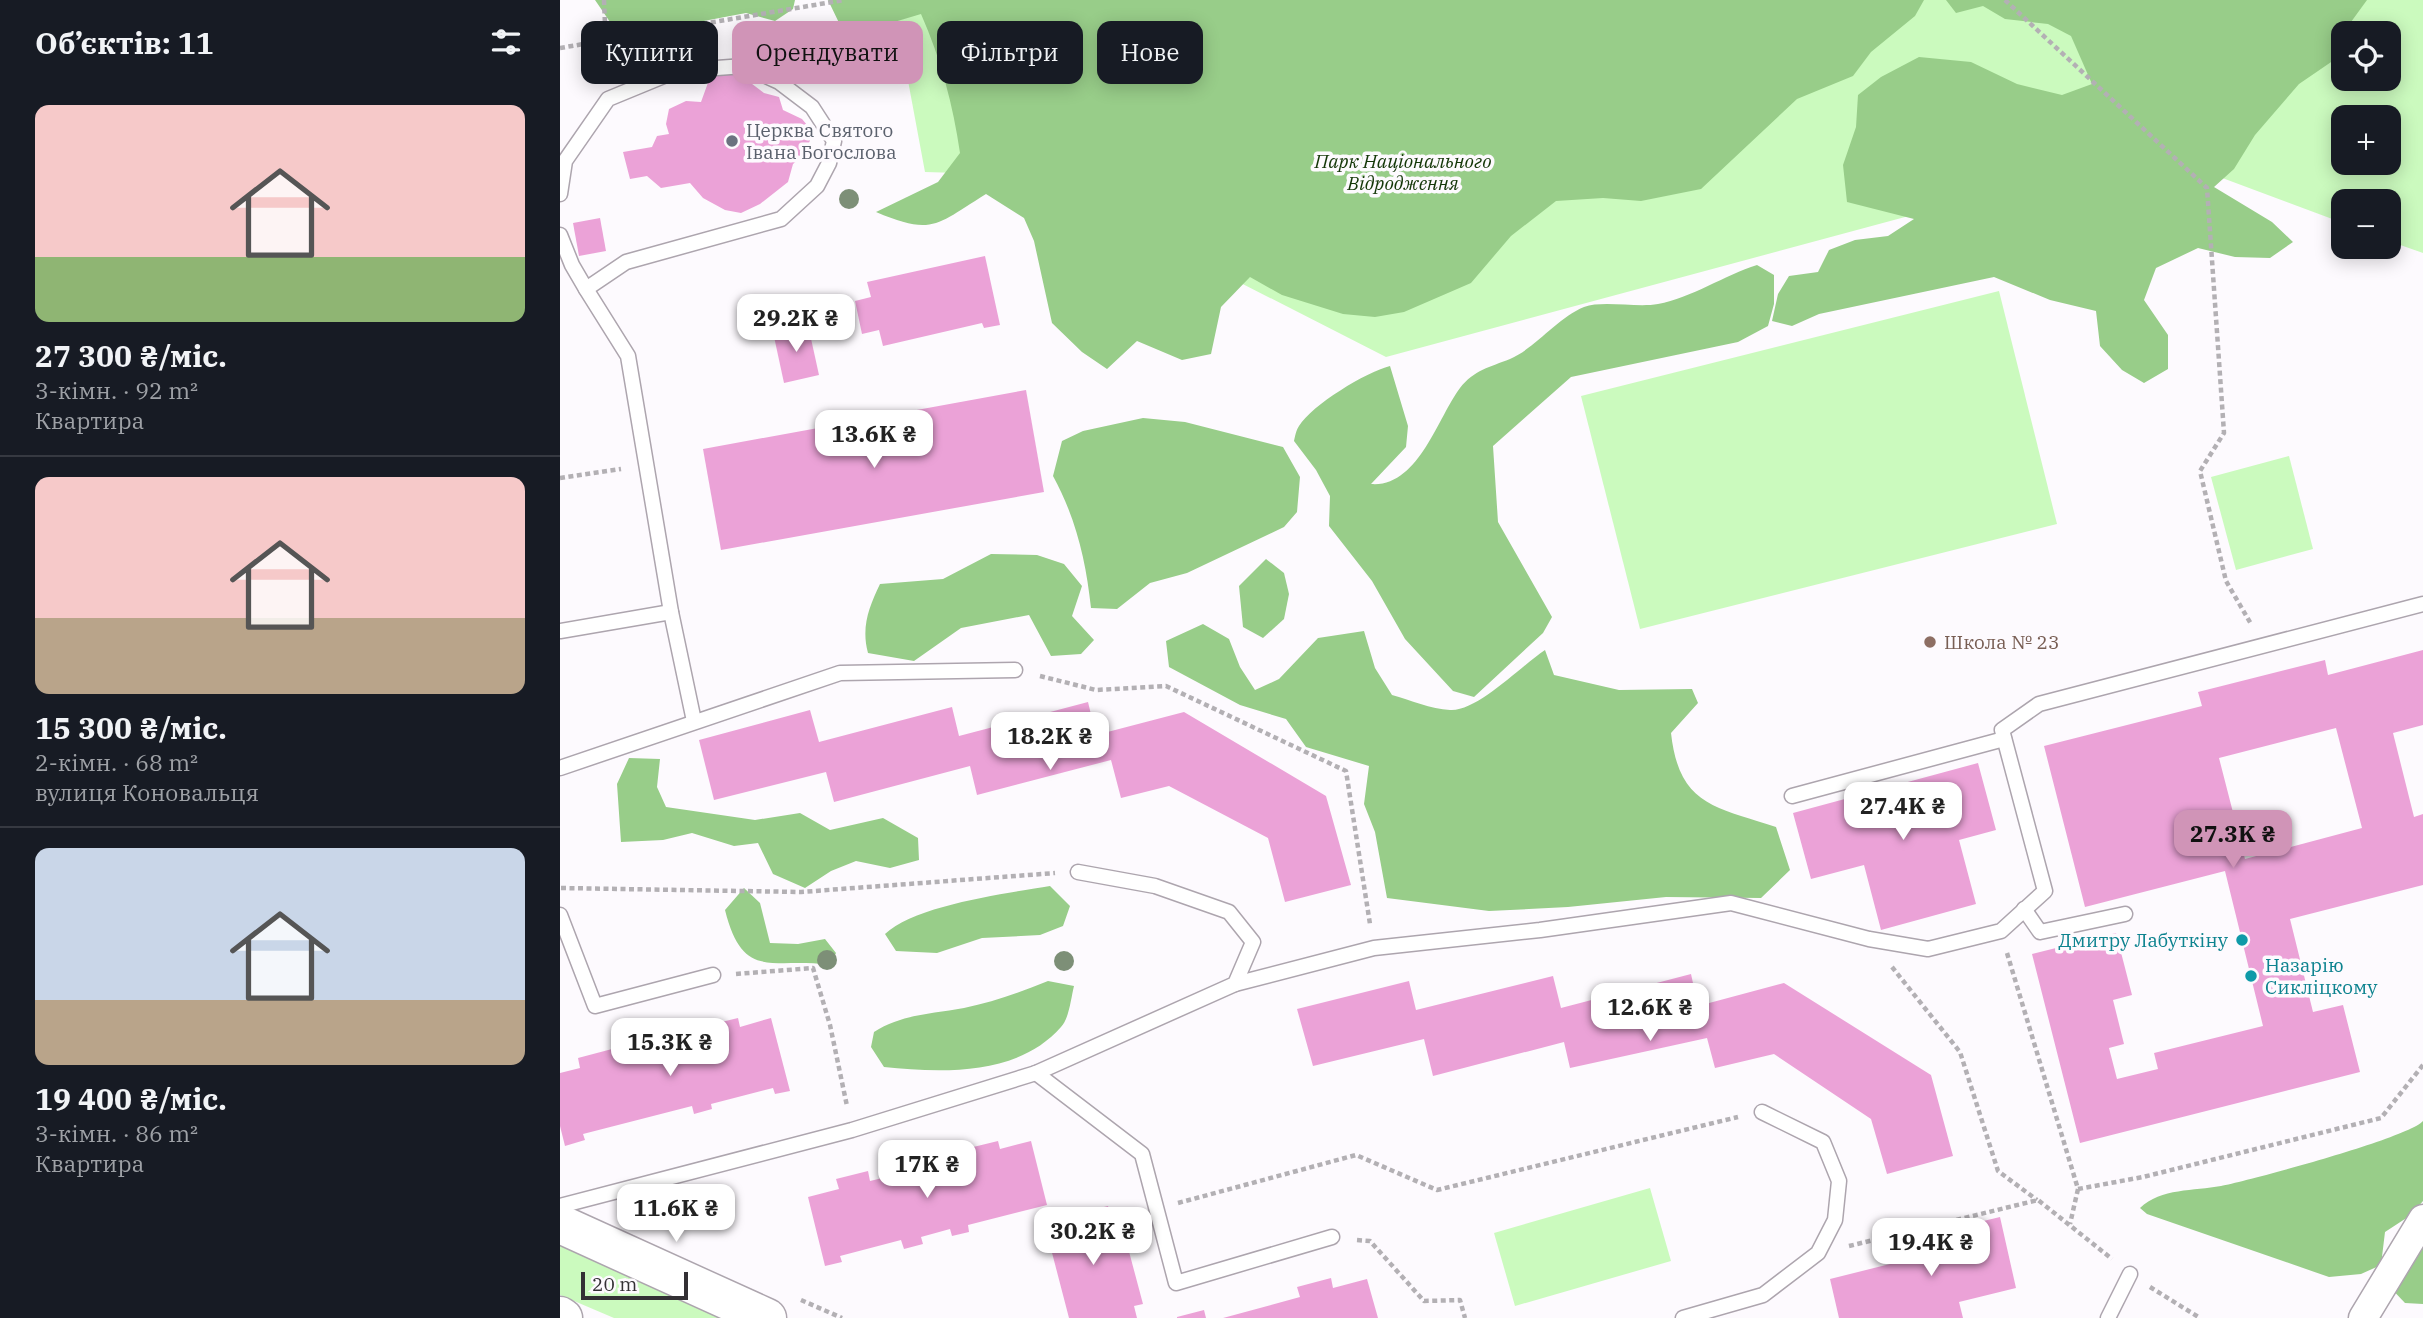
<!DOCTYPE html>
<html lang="uk">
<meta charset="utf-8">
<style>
body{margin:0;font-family:"IBM Plex Serif",serif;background:#242831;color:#f1f3f6;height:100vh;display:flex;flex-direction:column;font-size:26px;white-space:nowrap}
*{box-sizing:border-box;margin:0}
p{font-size:23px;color:#9ea1a6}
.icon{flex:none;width:38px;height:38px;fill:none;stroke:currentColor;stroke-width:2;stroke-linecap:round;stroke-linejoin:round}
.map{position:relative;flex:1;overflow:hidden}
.sheet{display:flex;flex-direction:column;background:#171b24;width:560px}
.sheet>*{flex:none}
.top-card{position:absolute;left:21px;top:21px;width:665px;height:63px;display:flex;gap:14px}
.tools{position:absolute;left:1771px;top:21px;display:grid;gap:14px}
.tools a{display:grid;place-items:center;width:70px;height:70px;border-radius:14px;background:#171b24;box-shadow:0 4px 18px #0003;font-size:35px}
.scale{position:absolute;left:21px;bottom:18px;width:107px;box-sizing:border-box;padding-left:7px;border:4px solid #333034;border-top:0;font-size:19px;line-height:24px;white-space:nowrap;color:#333034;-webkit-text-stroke:5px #fdfafe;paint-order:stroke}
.price{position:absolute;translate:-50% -60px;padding:0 16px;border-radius:14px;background:#fff;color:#222;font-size:23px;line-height:46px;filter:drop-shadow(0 2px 4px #0008)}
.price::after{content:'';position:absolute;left:50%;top:42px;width:21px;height:16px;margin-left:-10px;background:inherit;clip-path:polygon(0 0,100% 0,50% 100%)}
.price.current{background:#d094b7;color:#111}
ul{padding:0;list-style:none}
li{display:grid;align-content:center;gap:14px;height:371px;padding:0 35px}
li+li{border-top:2px solid #363941}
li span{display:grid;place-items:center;height:217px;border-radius:14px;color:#555}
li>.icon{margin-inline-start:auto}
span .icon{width:126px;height:126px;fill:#fffc;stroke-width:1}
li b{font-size:30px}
h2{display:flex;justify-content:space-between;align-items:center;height:84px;padding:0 35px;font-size:30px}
.pill{padding:0 24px;border-radius:14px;background:#171b24;box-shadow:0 4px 18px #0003;font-size:24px;line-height:63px}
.pill.current{background:#d094b7;color:#111}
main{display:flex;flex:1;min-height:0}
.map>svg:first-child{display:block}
</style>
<main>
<section class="sheet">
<h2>Об’єктів: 11<svg class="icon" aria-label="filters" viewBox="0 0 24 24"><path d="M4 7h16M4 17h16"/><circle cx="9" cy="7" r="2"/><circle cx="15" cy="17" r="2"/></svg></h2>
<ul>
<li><span style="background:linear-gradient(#f6c9c9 70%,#8fb573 0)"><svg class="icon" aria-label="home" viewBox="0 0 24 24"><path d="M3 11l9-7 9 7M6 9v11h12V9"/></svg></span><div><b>27 300 ₴/міс.</b><p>3-кімн. · 92 m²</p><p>Квартира</p></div></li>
<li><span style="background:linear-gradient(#f6c9c9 65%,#b9a48a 0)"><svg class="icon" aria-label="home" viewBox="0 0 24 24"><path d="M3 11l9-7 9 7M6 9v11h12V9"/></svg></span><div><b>15 300 ₴/міс.</b><p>2-кімн. · 68 m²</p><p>вулиця Коновальця</p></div></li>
<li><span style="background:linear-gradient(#c9d6e8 70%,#b9a48a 0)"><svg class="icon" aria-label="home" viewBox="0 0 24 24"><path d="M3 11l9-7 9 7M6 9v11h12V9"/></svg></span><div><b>19 400 ₴/міс.</b><p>3-кімн. · 86 m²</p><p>Квартира</p></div></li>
</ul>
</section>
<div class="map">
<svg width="1863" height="1318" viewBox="0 0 1863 1318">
<rect width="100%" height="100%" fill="#fdfafe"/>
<!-- green -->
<g fill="#cbfabe" fill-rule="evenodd">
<path d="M333,0H1863V253L1829,241V201H1783V223L1590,151L826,357L469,175L365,172ZM1783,33H1829V79H1783ZM1783,117H1829V163H1783Z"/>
<polygon points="1439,291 1497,524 1080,629 1021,396"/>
<polygon points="1729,456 1753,549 1676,570 1651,477"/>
<polygon points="1090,1188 1111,1261 955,1306 934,1233"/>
<polygon points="0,1243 167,1318 54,1318 0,1295"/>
</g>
<!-- forest -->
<g fill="#98cd89">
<polygon points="35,0 235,0 233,9 215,21 186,13 112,27 115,49 103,65 73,64 61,38"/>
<path d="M268,0H1364L1355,16L1311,52L1293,76L1237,99L1141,189L1081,201L1043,198L996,201L951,236L911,283L844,312L815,317L783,314L722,295L690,277L661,307L651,354L622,360L577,341L547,369L522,352L492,323L474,241L464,218L426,194C376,225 373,236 316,212L378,182L400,153C393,105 381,59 361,14L304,31L282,29Z"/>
<polygon points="1386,0 1807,0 1783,33 1777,58 1739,84 1695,135 1674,169 1654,187 1712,222 1733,242 1710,258 1675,257 1638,248 1596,268 1584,300 1608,335 1608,369 1584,383 1562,370 1540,346 1536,311 1490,300 1434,277 1259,314 1232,326 1212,321 1218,294 1229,276 1258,272 1269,250 1295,240 1328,236 1354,219 1287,202 1283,165 1296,127 1298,95 1321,77 1359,57 1411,62 1457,84 1502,95 1532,84 1511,36 1488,24 1445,19 1423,6 1396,13"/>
<path d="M1197,265L1214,275V304L1208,326L1178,342L1011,377L933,446L938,522L992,617L983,633L914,697L893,691L845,639L812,581L769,526L770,496L756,470L734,441C735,437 736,430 739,426C752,405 806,372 830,366L848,426L846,447L811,484C858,488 878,417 900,388C914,370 930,367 950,359C977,347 997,318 1024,307C1043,300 1077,308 1098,304C1131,298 1165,275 1197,265Z"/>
<path d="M583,418L625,422L723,447L740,477L737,512L724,527L627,573L590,583L557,609L531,608C526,561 516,518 493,476L502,441L523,431Z"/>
<path d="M431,554L477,555L504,564L522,586L512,616L534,640L521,654L491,656L469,615L401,628L354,661L308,653C301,627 309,607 320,584L383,579Z"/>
<polygon points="706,559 724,573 729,594 724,619 703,638 683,627 679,586"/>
<path d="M643,624L669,639L680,667L695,690L719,679L758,638L804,631L815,668L832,695C850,700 871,709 890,710C917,712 961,666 985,650L994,675L1059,690L1132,689L1138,703L1111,733C1119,806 1156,807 1216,827L1230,870L1201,898L1106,897L1008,907L929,911L827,898L815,832L804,804L809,766L746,747L726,719L680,705L609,667L606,641Z"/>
<polygon points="69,758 100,759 97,787 106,807 195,820 240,813 270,830 323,818 358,838 359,860 330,868 296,861 271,871 245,888 213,874 198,843 174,846 132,833 103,840 61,842 57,784"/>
<path d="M490,886L510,906L503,926L480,935L422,938L377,953L336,951L325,934C355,905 448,893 490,886Z"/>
<path d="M184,888L200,903L210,943L238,944L265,939L276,953L270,965C212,957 183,982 165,910Z"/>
<path d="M488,981L514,986C511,998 509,1019 501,1027C458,1076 383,1073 324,1067L311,1047L314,1032C342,1014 372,1014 404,1008C433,1002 461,992 488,981Z"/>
<path d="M1863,1121V1201L1851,1215L1825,1232L1821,1265L1801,1274L1769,1277L1587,1214L1580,1208C1601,1188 1634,1191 1661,1186C1691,1180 1848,1138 1863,1121Z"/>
<polygon points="1863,1227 1863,1304 1845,1303 1827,1284"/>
</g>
<!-- building -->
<g fill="#eba2d7" fill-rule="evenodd">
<polygon points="164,72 179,74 204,93 219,97 223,110 242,119 253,132 245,154 233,164 228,182 200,204 181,213 165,210 143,198 130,183 101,188 87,176 70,179 63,152 92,147 97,136 109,134 106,124 109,109 126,101 141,102 149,80"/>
<polygon points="40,218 46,251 19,256 13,223"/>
<polygon points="425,256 440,325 424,328 422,323 323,346 319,330 302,334 295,301 311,297 307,282"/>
<polygon points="248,325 259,375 224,383 213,332"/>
<polygon points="466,390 484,492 161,550 143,449"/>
<path d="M1863,650V725L1833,733L1854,817L1863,814V885L1730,919L1753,1012L1783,1005L1800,1072L1520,1143L1472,954L1556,933L1572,995L1553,1000L1564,1044L1549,1048L1557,1079L1598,1069L1594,1053L1703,1026L1665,871L1525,907L1484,746L1642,706L1638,692L1765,660L1768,675ZM1776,728L1802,828L1685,859L1659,758Z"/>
<polygon points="528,702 536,735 624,712 766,796 791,885 725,902 708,838 609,786 561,798 551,760 417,795 410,766 274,802 266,772 154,800 139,740 250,710 259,742 392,707 399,736"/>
<polygon points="1418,763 1436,830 1399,840 1416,904 1321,930 1304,865 1251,879 1233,813"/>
<polygon points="1131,974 1138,1006 1224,983 1371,1075 1393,1156 1327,1174 1311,1119 1214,1054 1155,1068 1147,1038 1010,1068 1004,1042 873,1076 864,1039 753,1066 737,1009 849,981 856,1010 993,976 1001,1008"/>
<polygon points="178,1018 180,1027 211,1018 230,1091 215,1094 213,1088 151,1104 152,1109 134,1114 132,1106 23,1134 25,1140 5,1146 0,1126 0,1073 20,1068 18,1058 52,1049 55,1057 147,1034 145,1026"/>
<polygon points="438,1141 440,1149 471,1141 487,1205 408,1225 409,1232 392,1236 390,1229 361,1237 363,1244 344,1249 341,1240 280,1256 282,1262 265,1266 248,1197 279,1189 276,1179 308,1171 310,1181 408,1157 405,1149"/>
<polygon points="548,1206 559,1246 567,1244 583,1304 574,1306 577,1318 509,1318 484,1222"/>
<polygon points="1440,1217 1456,1288 1399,1302 1403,1318 1279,1318 1270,1279 1386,1250 1382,1231"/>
<polygon points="771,1278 773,1288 807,1279 818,1318 663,1318 740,1297 737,1287"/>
<polygon points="644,1310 646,1318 617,1318 617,1317"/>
</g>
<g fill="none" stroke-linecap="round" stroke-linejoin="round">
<defs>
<g id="lane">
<polyline points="0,194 5,161 48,99 116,71 184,66 219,82 252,107 274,141 269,163 257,186 221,219 66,262 26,289 68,356 111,612 134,721"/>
<polyline points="0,235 12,265 26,289"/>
<polyline points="0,631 111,612"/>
<polyline points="0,768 280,673 455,670"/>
<polyline points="1232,796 1444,739"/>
<polyline points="1464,909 1480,932 1565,914"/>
<polyline points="0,915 35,1006 153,975"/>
<polyline points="675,984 814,948 980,930 1171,903 1309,939 1368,949 1441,931 1485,891 1442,730 1479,704 1863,604"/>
<polyline points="476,1073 582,1154 616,1283 772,1237"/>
<polyline points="0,1206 292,1130 476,1073 675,984 693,942 669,912 595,886 518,872"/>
<polyline points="1123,1318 1203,1295 1258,1253 1275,1220 1279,1181 1263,1142 1202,1112"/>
<polyline points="1548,1318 1570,1274"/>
</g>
<polyline id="street" points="1803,1318 1863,1219"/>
<g id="secondary">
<polyline points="0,1224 207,1318"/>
<polyline points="0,1316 3,1318"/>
</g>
</defs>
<!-- lane casing -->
<use href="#lane" stroke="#ada5ae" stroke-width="17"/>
<!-- street casing -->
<use href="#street" stroke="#ada5ae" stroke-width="31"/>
<!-- secondary casing -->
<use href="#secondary" stroke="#ada5ae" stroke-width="41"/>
<!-- path -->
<g stroke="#b3b0b4" stroke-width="4.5" stroke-dasharray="5 3.5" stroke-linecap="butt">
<polyline points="44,0 47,74"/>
<polyline points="1445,0 1647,188 1664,433 1640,471 1666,581 1691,624"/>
<polyline points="0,48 284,0"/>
<polyline points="0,478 61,469"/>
<polyline points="480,676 536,690 606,686 786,771 810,924"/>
<polyline points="1,888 241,892 495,873"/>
<polyline points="1447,953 1518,1189 1510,1224"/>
<polyline points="1332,967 1400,1052 1438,1171 1477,1200"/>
<polyline points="176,974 253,968 270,1025 287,1106"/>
<polyline points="1518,1189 1583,1177 1821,1118 1863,1065"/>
<polyline points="618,1203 796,1155 877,1190 1178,1117"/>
<polyline points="797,1240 810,1241 864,1301 900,1300 905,1318"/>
<polyline points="1289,1246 1478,1200 1552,1259"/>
<polyline points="1590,1287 1640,1318"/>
<polyline points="241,1300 282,1318"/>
</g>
<!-- lane -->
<use href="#lane" stroke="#fff" stroke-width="14"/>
<!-- street -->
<use href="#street" stroke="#fff" stroke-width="28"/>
<!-- secondary -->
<use href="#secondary" stroke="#fff" stroke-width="38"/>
</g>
<!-- trees -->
<g fill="#7d8f77">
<circle cx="289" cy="199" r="10"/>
<circle cx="267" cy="960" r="10"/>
<circle cx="504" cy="961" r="10"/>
</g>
<!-- markers -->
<circle fill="#6b7280" stroke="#fdfafe" stroke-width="2.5" cx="172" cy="141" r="7"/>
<circle fill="#8d6e63" stroke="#fdfafe" stroke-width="2.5" cx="1370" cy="642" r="7"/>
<g fill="#0f9aa8" stroke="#fdfafe" stroke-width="2.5">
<circle cx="1682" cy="940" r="7"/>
<circle cx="1691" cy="976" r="7"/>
</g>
<g text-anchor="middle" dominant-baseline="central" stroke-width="7" stroke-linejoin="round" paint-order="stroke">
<!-- worship labels -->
<g font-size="19" fill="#5b616d" stroke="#fdfafe" text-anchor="start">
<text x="186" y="130">Церква Святого<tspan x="186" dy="22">Івана Богослова</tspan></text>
</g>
<!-- park labels -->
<g font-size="19" font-style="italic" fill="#143708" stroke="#fdfafe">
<text x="843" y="161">Парк Національного<tspan x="843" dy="22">Відродження</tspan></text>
</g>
<!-- education labels -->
<g font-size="19" fill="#785e54" stroke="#fdfafe" text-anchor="start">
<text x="1384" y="642">Школа № 23</text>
</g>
<!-- culture labels -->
<g font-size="19" fill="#0d838f" stroke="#fdfafe" text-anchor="end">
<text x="1668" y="940">Дмитру Лабуткіну</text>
<text x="1705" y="965" text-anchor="start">Назарію<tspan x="1705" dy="22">Сикліцкому</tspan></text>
</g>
</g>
</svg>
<div class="tools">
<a><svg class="icon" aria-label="locate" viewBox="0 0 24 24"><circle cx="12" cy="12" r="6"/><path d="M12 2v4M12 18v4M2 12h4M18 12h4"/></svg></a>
<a>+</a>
<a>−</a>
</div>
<div class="scale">20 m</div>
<b class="price" style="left:236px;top:354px">29.2K ₴</b>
<b class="price" style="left:314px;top:470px">13.6K ₴</b>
<b class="price" style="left:490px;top:772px">18.2K ₴</b>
<b class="price" style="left:1343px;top:842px">27.4K ₴</b>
<b class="price current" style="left:1673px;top:870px">27.3K ₴</b>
<b class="price" style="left:1090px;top:1043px">12.6K ₴</b>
<b class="price" style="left:110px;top:1078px">15.3K ₴</b>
<b class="price" style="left:367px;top:1200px">17K ₴</b>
<b class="price" style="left:116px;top:1244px">11.6K ₴</b>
<b class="price" style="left:533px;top:1267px">30.2K ₴</b>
<b class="price" style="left:1371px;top:1278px">19.4K ₴</b>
<div class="top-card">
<a class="pill">Купити</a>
<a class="pill current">Орендувати</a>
<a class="pill">Фільтри</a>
<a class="pill">Нове</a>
</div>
</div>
</main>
